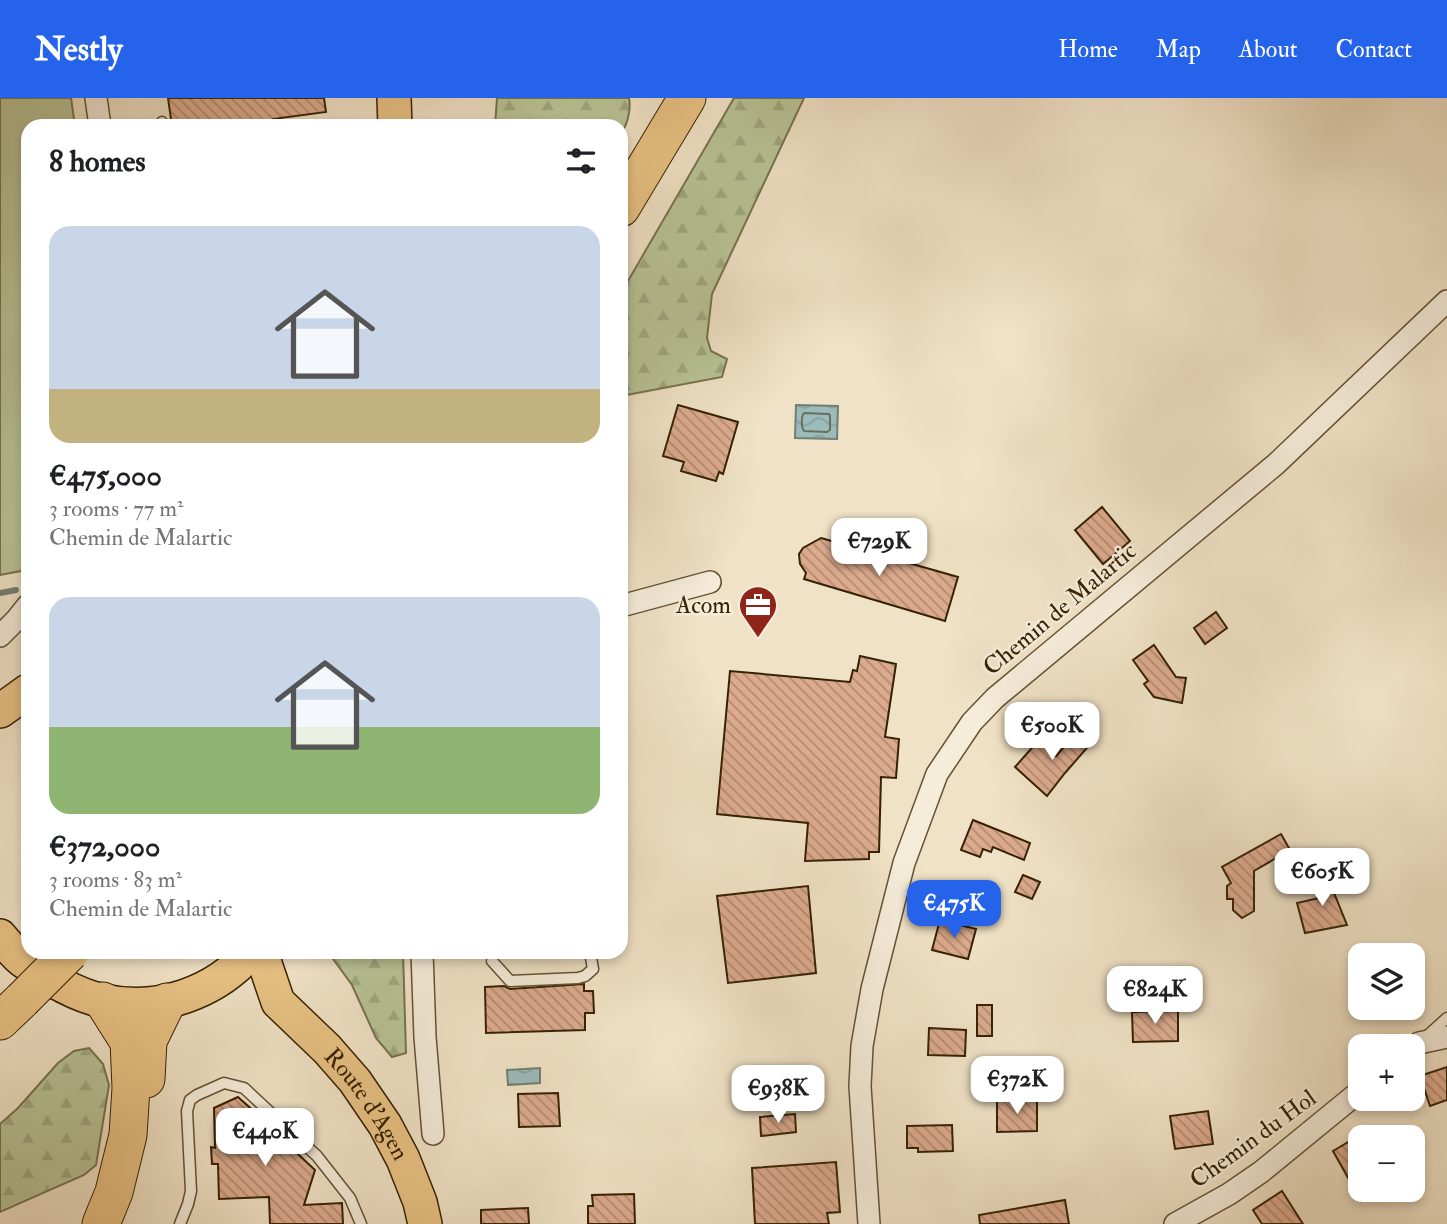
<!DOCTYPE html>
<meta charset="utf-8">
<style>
body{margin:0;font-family:"IM FELL Double Pica",serif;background:#f6f6f6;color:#202124;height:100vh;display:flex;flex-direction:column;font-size:26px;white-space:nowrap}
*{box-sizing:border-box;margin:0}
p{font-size:23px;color:#757577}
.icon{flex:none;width:38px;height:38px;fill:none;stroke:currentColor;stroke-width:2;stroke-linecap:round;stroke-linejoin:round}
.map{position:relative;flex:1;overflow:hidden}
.sheet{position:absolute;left:21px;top:21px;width:607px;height:840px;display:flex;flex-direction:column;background:#fff;border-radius:21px;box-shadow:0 4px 10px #0003}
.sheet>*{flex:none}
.buttons{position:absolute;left:1348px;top:845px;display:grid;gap:14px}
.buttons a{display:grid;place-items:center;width:77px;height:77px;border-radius:14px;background:#fff;box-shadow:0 4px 10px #0003;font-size:35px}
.price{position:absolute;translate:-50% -60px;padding:0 16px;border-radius:14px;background:#fff;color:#222;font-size:23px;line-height:46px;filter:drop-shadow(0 2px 4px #0008)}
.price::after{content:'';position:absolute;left:50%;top:42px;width:21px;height:16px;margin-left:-10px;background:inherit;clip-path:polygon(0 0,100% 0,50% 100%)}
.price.active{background:#2563eb;color:#fff}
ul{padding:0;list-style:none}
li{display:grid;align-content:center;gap:14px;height:371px;padding:0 28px}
li span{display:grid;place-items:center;height:217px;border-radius:21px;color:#555}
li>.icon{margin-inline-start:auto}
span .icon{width:126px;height:126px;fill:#fffc;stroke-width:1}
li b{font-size:30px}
h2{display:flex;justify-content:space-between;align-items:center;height:84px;padding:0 28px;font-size:30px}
header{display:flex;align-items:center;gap:42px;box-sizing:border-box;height:98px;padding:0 35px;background:#2563eb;color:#fff}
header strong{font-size:33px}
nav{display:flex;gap:38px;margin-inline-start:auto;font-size:24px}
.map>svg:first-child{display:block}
</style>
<header>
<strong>Nestly</strong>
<nav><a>Home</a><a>Map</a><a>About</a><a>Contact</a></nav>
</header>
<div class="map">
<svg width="1447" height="1126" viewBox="0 0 1447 1126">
<defs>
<pattern id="forest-firs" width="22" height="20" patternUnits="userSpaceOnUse" patternTransform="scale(1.75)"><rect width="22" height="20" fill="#b8c396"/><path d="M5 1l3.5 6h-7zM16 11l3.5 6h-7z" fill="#9fa780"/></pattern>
<pattern id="water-waves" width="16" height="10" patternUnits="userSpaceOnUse" patternTransform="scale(1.75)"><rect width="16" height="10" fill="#9cbcbc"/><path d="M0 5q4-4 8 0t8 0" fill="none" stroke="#87a1a0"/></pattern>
<pattern id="building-back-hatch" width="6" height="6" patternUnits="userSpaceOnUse" patternTransform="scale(1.75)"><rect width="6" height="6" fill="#dcaa8d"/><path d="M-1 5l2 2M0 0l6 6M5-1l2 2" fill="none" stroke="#b38a71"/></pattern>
</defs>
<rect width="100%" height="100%" fill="#f0e2c6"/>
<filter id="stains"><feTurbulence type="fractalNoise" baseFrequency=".00286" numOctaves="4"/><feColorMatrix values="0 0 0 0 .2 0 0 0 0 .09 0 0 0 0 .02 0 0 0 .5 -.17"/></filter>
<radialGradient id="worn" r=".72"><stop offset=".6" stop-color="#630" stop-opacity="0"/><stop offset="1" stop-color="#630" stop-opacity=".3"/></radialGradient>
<!-- green -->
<polygon fill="#b8c396" stroke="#77724c" stroke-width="2" points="0,0 71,0 75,28 28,28 28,466 21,473 0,477"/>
<!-- forest -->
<g fill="url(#forest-firs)" stroke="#77724c" stroke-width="2">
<path d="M497,0H629C631,11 628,26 621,35V28H495Z"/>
<polygon points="734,0 804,0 712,196 707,240 711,253 727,261 722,279 621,298 621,195"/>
<polygon points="328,854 403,854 406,955 392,959 376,940 352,887"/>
<polygon points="89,950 103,966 109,987 96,1067 84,1077 0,1114 0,1026 18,1010 58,965 74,953"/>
</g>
<!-- water -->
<g fill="url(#water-waves)" stroke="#737e72" stroke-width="2">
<polygon points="796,307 838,308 837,341 795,340"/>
<polygon points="540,970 540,985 508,987 507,972"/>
</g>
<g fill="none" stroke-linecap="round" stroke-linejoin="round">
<!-- shore -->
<path stroke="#696f60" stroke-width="2" d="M804,315L829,316L830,318V332L827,334L804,333C801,329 801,319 804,315Z"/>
<!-- stream -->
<polyline stroke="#737e72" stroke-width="6" points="0,495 16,492"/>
</g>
<!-- building -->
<g fill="url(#building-back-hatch)" stroke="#362203" stroke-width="2">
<polygon points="168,0 324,0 326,14 273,21 274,28 172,28"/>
<polygon points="678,307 738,324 723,376 719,374 716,383 681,373 684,364 663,358"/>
<polygon points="1102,409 1130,443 1103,466 1075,432"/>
<polygon points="821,440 958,479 945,523 804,481 806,475 800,466 799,456 803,450"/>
<polygon points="1216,514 1227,530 1205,546 1194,530"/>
<polygon points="1154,547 1176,579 1186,580 1182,605 1154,599 1144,586 1148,583 1133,562"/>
<polygon points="860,558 896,566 885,639 899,641 896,680 881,679 879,754 869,754 869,761 805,763 808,725 717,716 730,573 850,584 853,572 857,573"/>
<polygon points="1079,632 1093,643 1065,675 1047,698 1015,669 1038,643 1056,658"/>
<polygon points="973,722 1030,745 1024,762 993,749 991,754 983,751 980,759 961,752"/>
<polygon points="1281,736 1290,752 1254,773 1254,813 1242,820 1233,812 1233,801 1227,801 1227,788 1231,785 1222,769"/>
<polygon points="1326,775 1347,827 1305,835 1297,805 1319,800 1312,781"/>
<polygon points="1023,777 1040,784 1032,801 1015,794"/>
<polygon points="808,788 816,875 728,885 717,798"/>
<polygon points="940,822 976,831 968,861 932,852"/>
<polygon points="584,886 584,893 593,893 594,915 585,915 585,932 486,935 485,889 504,888 510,891"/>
<rect x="977" y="907" width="15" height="31"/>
<polygon points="1178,913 1178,943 1133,944 1132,914"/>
<polygon points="929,930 966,932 965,958 928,957"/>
<polygon points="1447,969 1447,1002 1430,1008 1420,978"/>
<polygon points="558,995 560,1028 519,1029 518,996"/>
<polygon points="238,999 286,1042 285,1044 315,1072 304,1107 342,1105 343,1126 270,1126 269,1099 219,1101 218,1066 212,1066 211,1049 215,1050 214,1010"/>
<polygon points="997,1003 1037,1003 1037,1033 997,1034"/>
<polygon points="1208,1013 1213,1046 1175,1051 1170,1018"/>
<polygon points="795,1016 796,1034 761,1038 760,1019"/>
<polygon points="952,1027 953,1053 918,1054 918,1050 907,1050 907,1028"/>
<polygon points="1360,1037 1360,1101 1333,1053"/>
<polygon points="836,1064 840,1114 827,1115 829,1126 755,1126 752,1070"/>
<polygon points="1282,1093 1303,1126 1262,1126 1253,1112"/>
<polygon points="634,1096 635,1126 588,1126 588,1108 593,1108 592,1097"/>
<polygon points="1065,1102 1069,1126 980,1126 979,1117"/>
<polygon points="528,1110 529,1126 481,1126 481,1112"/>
</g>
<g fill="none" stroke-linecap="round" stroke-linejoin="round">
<defs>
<g id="lane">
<polyline points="162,24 163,28"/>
<polyline points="492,863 510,883 578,880 585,878 593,871 590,854"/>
<polyline points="1426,939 1447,920"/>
<polyline points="180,1126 188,1106 191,1093 187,1013 190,1002 197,997 224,985 244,990 317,1058 350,1100 361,1126"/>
</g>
<g id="street">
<polyline points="96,0 100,28"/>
<polyline points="621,508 710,484"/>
<polyline points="0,538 16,522 28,507"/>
<polyline points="422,854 425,939 433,1036"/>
<polyline points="1412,951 1419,945 1447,939"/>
<polyline points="869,1126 860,988 862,948 872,891 904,765 937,676 972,624 995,600 1276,366 1447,203"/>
<polyline points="1175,1126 1229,1096 1261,1074 1360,993"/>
</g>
<g id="primary">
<polyline points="394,0 395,28"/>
<polyline points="0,613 28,593"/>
<path d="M0,838C7,846 14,856 22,862C44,878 77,898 104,903C159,915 215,895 251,854"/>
<path id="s1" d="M261,854L278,904L327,951L355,983L385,1027L403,1061L420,1104L425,1126"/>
</g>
<g id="highway">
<polyline points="621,110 687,0"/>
<polyline points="0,923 22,902"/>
<polyline points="146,981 148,943 167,904"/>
<polyline points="101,1126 114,1094 128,1037 131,990 129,944 103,903"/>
</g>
</defs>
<!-- lane casing -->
<use href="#lane" stroke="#645234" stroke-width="13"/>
<!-- street casing -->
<use href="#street" stroke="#645234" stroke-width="24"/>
<!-- primary casing -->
<use href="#primary" stroke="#362203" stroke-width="36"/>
<!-- highway casing -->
<use href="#highway" stroke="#362203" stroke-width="39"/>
<!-- lane -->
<use href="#lane" stroke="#f5ecda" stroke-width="10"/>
<!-- street -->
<use href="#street" stroke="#f5ecda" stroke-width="21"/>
<!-- primary -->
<use href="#primary" stroke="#e8c183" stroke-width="33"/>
<!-- highway -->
<use href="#highway" stroke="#e8c183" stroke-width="37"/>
<defs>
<polyline id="highway-bridge" points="22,902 70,854"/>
</defs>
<!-- highway-bridge casing -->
<use href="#highway-bridge" stroke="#362203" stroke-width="39" stroke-linecap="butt"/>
<!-- highway-bridge -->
<use href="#highway-bridge" stroke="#e8c183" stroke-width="37"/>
</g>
<!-- icons -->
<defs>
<symbol id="office-pin" viewBox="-11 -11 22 30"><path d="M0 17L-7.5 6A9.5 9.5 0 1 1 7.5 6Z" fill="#8f2418" stroke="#f5ecda"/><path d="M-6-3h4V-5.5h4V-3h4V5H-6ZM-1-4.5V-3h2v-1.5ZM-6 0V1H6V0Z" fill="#fff"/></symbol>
</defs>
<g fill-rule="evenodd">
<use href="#office-pin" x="736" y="485" width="44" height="60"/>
</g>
<g text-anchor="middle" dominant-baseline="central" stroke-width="5" stroke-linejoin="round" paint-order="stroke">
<!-- poi labels -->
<g font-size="24" fill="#362203" stroke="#f5ecda" text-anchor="end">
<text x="731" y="507">Acom</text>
</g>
<!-- street labels -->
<g font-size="24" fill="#362203" stroke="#f5ecda">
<text transform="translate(1060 511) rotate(-40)">Chemin de Malartic</text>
<text stroke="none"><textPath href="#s1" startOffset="189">Route d'Agen</textPath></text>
<text transform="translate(1253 1041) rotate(-36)">Chemin du Hol</text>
</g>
</g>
<rect width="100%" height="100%" filter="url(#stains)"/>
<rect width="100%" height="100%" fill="url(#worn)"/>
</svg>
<div class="buttons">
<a><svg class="icon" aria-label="layers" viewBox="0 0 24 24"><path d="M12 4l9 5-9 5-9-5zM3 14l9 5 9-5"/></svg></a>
<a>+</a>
<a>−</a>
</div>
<b class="price" style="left:879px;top:480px">€729K</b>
<b class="price" style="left:1052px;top:664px">€500K</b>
<b class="price" style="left:1322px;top:810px">€605K</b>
<b class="price active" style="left:954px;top:842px">€475K</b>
<b class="price" style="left:1155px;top:928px">€824K</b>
<b class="price" style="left:1017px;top:1018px">€372K</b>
<b class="price" style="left:778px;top:1027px">€938K</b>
<b class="price" style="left:265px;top:1070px">€440K</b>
<section class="sheet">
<h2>8 homes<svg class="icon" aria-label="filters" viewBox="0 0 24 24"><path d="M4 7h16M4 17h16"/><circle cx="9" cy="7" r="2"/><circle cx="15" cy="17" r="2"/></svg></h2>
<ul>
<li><span style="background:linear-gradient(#c9d6e8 75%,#c2b280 0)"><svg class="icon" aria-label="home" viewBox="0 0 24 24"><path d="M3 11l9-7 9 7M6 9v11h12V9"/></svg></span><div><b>€475,000</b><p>3 rooms · 77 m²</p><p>Chemin de Malartic</p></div></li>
<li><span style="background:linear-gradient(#c9d6e8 60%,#8fb573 0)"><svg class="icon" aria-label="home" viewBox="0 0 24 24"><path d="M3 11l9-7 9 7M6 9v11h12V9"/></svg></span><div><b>€372,000</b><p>3 rooms · 83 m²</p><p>Chemin de Malartic</p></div></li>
</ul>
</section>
</div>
